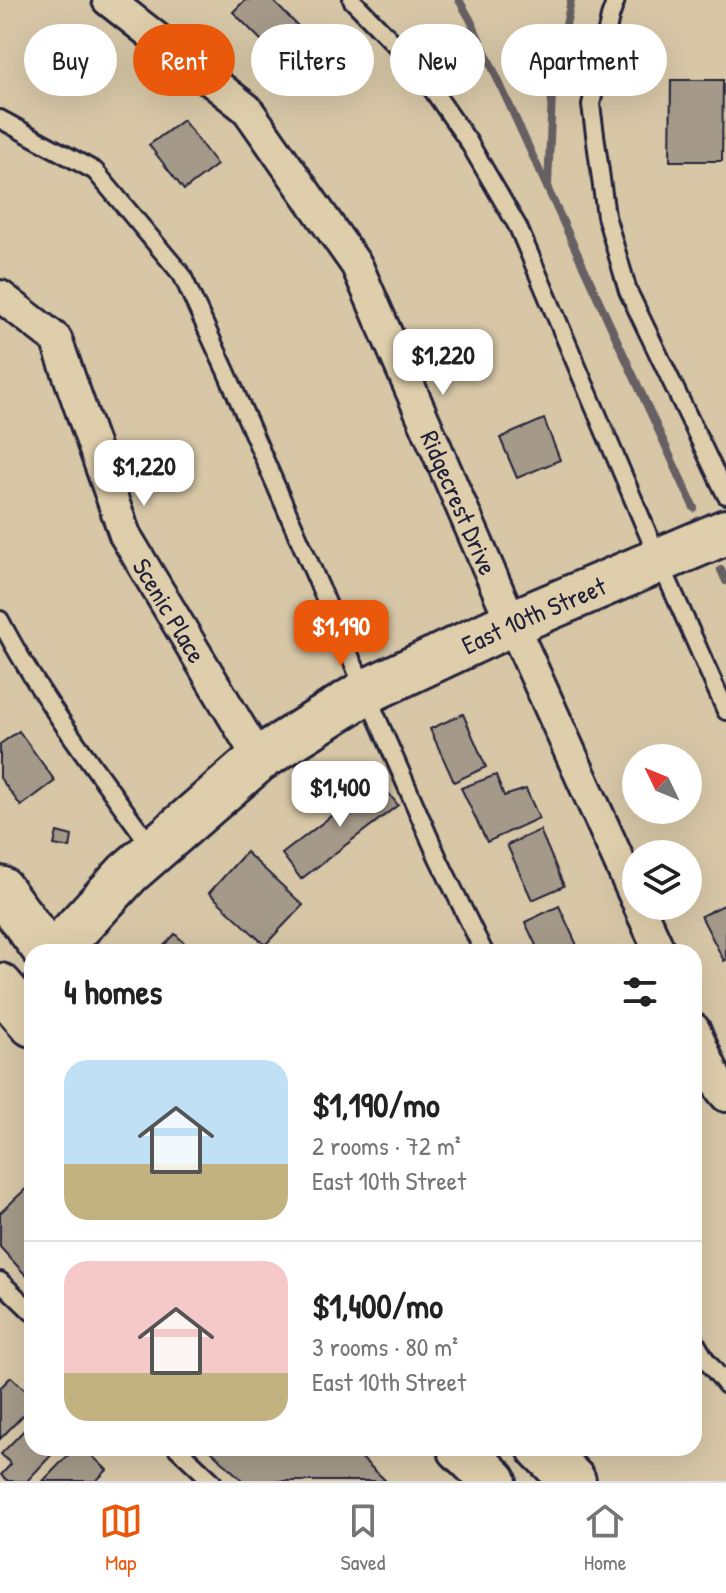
<!DOCTYPE html>
<meta charset="utf-8">
<style>
body{margin:0;font-family:"Patrick Hand",sans-serif;background:#f2f2f2;color:#222;height:100vh;display:flex;flex-direction:column;font-size:30px;white-space:nowrap}
*{box-sizing:border-box;margin:0}
p{font-size:26px;color:#767676}
.icon{flex:none;width:44px;height:44px;fill:none;stroke:currentColor;stroke-width:2;stroke-linecap:round;stroke-linejoin:round}
.map{position:relative;flex:1;overflow:hidden}
.sheet{position:absolute;left:24px;top:944px;width:678px;height:512px;display:flex;flex-direction:column;background:#fff;border-radius:24px;box-shadow:0 8px 32px #0002}
.sheet>*{flex:none}
.top-card{position:absolute;left:24px;top:24px;width:678px;height:72px;display:flex;gap:16px}
.needle{width:52px;rotate:313deg}
.fabs{position:absolute;left:622px;top:744px;display:grid;gap:16px}
.fabs a{display:grid;place-items:center;width:80px;height:80px;border-radius:50%;background:#fff;box-shadow:0 8px 32px #0002;font-size:40px}
.price{position:absolute;translate:-50% -68px;padding:0 18px;border-radius:16px;background:#fff;color:#222;font-size:26px;line-height:52px;filter:drop-shadow(0 2px 4px #0008)}
.price::after{content:'';position:absolute;left:50%;top:48px;width:24px;height:18px;margin-left:-12px;background:inherit;clip-path:polygon(0 0,100% 0,50% 100%)}
.price.selected{background:#ea580c;color:#fff}
ul{padding:0;list-style:none}
li{display:flex;align-items:center;gap:24px;height:200px;padding:0 40px}
li+li{border-top:2px solid #e0e0e0}
li span{display:grid;place-items:center;flex:none;width:224px;height:160px;border-radius:24px;color:#555}
li>.icon{margin-inline-start:auto}
span .icon{width:96px;height:96px;fill:#fffc;stroke-width:1}
li b{font-size:34px}
h2{display:flex;justify-content:space-between;align-items:center;height:96px;padding:0 40px;font-size:34px}
.tag{padding:0 28px;border-radius:36px;background:#fff;box-shadow:0 8px 32px #0002;font-size:28px;line-height:72px}
.tag.selected{background:#ea580c;color:#fff}
.menu{display:flex;justify-content:space-around;align-items:center;height:112px;border-top:2px solid #e0e0e0;background:#fff;font-size:22px;color:#767676}
.menu a{display:grid;justify-items:center;gap:4px}
.menu .selected{color:#ea580c}
.map>svg:first-child{display:block}
</style>
<div class="map">
<svg width="726" height="1481" viewBox="0 0 726 1481">
<rect width="100%" height="100%" fill="#d7c7a7"/>
<filter id="ink" filterUnits="userSpaceOnUse"><feTurbulence type="fractalNoise" baseFrequency=".0125" numOctaves="2"/><feDisplacementMap in="SourceGraphic" scale="16" xChannelSelector="R" yChannelSelector="G"/><feConvolveMatrix kernelMatrix="1 2 1 2 8 2 1 2 1" color-interpolation-filters="sRGB"/></filter>
<g filter="url(#ink)">
<g fill="none" stroke-linecap="round" stroke-linejoin="round">
<!-- stream -->
<g stroke="#666064" stroke-width="8">
<polyline points="459,0 470,19 694,508"/>
<polyline points="548,185 552,95 571,0"/>
<polyline points="721,570 726,581"/>
</g>
</g>
<!-- building -->
<g fill="#a59a89" stroke="#22223b" stroke-width="2">
<polygon points="245,0 272,0 299,27 273,52 233,12"/>
<polygon points="671,80 723,80 722,161 670,161"/>
<polygon points="183,120 217,165 184,190 149,145"/>
<polygon points="544,419 560,460 517,478 500,438"/>
<polygon points="463,714 486,767 454,782 430,729"/>
<polygon points="19,731 55,781 21,806 0,778 0,744"/>
<polygon points="496,775 504,796 526,789 539,818 487,842 461,788"/>
<polygon points="378,780 398,805 301,879 282,854"/>
<polygon points="540,830 564,886 532,900 507,845"/>
<polygon points="57,832 72,836 70,848 54,845"/>
<polygon points="246,852 303,905 265,945 209,893"/>
<polygon points="726,904 726,960 724,961 701,916"/>
<polygon points="559,906 580,952 539,952 525,922"/>
<polygon points="175,934 194,952 158,952"/>
<polygon points="32,1183 32,1282 0,1247 0,1213"/>
<polygon points="11,1377 32,1396 32,1406 0,1439 0,1388"/>
<polygon points="32,1422 32,1448 58,1448 27,1481 8,1481 1,1475 11,1464 1,1454"/>
<polygon points="75,1448 84,1448 107,1470 96,1481 43,1481"/>
<polygon points="208,1448 351,1448 386,1481 243,1481"/>
</g>
<g fill="none" stroke-linecap="round" stroke-linejoin="round">
<defs>
<g id="lane">
<polyline points="352,0 416,66 468,141 518,227 659,560 726,711"/>
<polyline points="616,0 610,17 591,105 606,216 628,291 726,495"/>
<polyline points="0,119 95,171 182,275 226,371 438,858 484,952"/>
<path d="M0,620C42,701 100,775 153,849"/>
<polyline points="0,1281 32,1312"/>
<polyline points="694,1340 706,1360 726,1385"/>
<polyline points="177,1448 212,1481"/>
</g>
<g id="street">
<path id="s1" d="M108,0L247,109L357,266L512,623L636,899"/>
<path id="s2" d="M0,296L56,339L125,535L259,759"/>
<polyline points="639,906 660,952"/>
<polyline points="694,1029 721,1090 726,1096"/>
</g>
<g id="secondary">
<polyline points="0,889 47,952"/>
<path id="s3" d="M55,952L128,873L259,759L367,691L512,623L726,532"/>
<polyline points="0,986 32,1024"/>
<polyline points="460,1448 494,1481"/>
<polyline points="540,1448 573,1481"/>
</g>
</defs>
<!-- lane casing -->
<use href="#lane" stroke="#22223b" stroke-width="22"/>
<!-- street casing -->
<use href="#street" stroke="#22223b" stroke-width="36"/>
<!-- secondary casing -->
<use href="#secondary" stroke="#22223b" stroke-width="50"/>
<!-- lane -->
<use href="#lane" stroke="#dfceab" stroke-width="16"/>
<!-- street -->
<use href="#street" stroke="#dfceab" stroke-width="30"/>
<!-- secondary -->
<use href="#secondary" stroke="#dfceab" stroke-width="44"/>
</g>
</g>
<g text-anchor="middle" dominant-baseline="central" stroke-width="8" stroke-linejoin="round" paint-order="stroke">
<!-- street labels -->
<g font-size="26" fill="#22223b" stroke="#dfceab">
<text stroke="none"><textPath href="#s1" startOffset="626">Ridgecrest Drive</textPath></text>
<text stroke="none"><textPath href="#s2" startOffset="366">Scenic Place</textPath></text>
<text stroke="none"><textPath href="#s3" startOffset="592">East 10th Street</textPath></text>
</g>
</g>
</svg>
<div class="fabs">
<a><svg class="needle" viewBox="-14 -14 28 28"><path d="M0-13l5 13h-10z" fill="#e53935"/><path d="M0 13l5-13h-10z" fill="#767676"/></svg></a>
<a><svg class="icon" aria-label="layers" viewBox="0 0 24 24"><path d="M12 4l9 5-9 5-9-5zM3 14l9 5 9-5"/></svg></a>
</div>
<b class="price" style="left:443px;top:397px">$1,220</b>
<b class="price" style="left:144px;top:508px">$1,220</b>
<b class="price selected" style="left:341px;top:668px">$1,190</b>
<b class="price" style="left:340px;top:829px">$1,400</b>
<div class="top-card">
<a class="tag">Buy</a>
<a class="tag selected">Rent</a>
<a class="tag">Filters</a>
<a class="tag">New</a>
<a class="tag">Apartment</a>
</div>
<section class="sheet">
<h2>4 homes<svg class="icon" aria-label="filters" viewBox="0 0 24 24"><path d="M4 7h16M4 17h16"/><circle cx="9" cy="7" r="2"/><circle cx="15" cy="17" r="2"/></svg></h2>
<ul>
<li><span style="background:linear-gradient(#bfe0f5 65%,#c2b280 0)"><svg class="icon" aria-label="home" viewBox="0 0 24 24"><path d="M3 11l9-7 9 7M6 9v11h12V9"/></svg></span><div><b>$1,190/mo</b><p>2 rooms · 72 m²</p><p>East 10th Street</p></div></li>
<li><span style="background:linear-gradient(#f6c9c9 70%,#c2b280 0)"><svg class="icon" aria-label="home" viewBox="0 0 24 24"><path d="M3 11l9-7 9 7M6 9v11h12V9"/></svg></span><div><b>$1,400/mo</b><p>3 rooms · 80 m²</p><p>East 10th Street</p></div></li>
</ul>
</section>
</div>
<nav class="menu">
<a class="selected"><svg class="icon" aria-label="map" viewBox="0 0 24 24"><path d="M3 6l6-2 6 2 6-2v14l-6 2-6-2-6 2zM9 4v14M15 6v14"/></svg>Map</a>
<a><svg class="icon" aria-label="saved" viewBox="0 0 24 24"><path d="M7 4h10v16l-5-4-5 4z"/></svg>Saved</a>
<a><svg class="icon" aria-label="home" viewBox="0 0 24 24"><path d="M3 11l9-7 9 7M6 9v11h12V9"/></svg>Home</a>
</nav>
